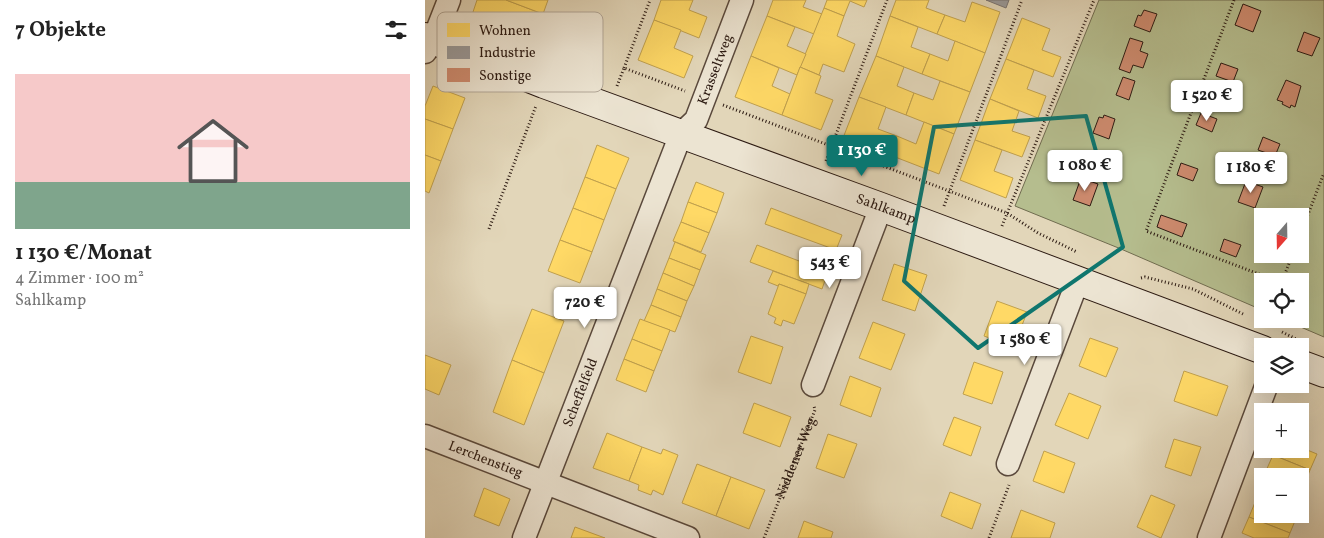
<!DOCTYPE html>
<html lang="de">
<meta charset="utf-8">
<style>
body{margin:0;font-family:Vollkorn,serif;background:#f2f2f2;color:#222;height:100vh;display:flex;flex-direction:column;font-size:19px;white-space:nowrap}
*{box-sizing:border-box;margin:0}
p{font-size:16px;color:#767676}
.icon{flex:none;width:28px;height:28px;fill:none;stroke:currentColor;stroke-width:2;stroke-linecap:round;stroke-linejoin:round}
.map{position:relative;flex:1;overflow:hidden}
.side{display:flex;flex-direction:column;background:#fff;width:425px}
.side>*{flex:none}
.needle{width:32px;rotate:200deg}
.fabs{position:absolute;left:829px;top:208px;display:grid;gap:10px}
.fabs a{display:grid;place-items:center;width:55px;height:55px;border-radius:0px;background:#fff;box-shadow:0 5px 20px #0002;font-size:25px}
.price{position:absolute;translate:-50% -42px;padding:0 11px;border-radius:5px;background:#fff;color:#222;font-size:16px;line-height:32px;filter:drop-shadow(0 1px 2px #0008)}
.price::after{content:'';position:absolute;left:50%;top:30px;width:15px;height:11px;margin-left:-8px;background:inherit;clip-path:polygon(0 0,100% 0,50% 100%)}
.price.active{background:#0f766e;color:#fff}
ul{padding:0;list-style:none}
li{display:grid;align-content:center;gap:10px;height:265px;padding:0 15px}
li span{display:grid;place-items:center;height:155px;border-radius:0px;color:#555}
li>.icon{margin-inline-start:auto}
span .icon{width:90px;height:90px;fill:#fffc;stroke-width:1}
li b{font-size:21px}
h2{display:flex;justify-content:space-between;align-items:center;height:60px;padding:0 15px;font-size:21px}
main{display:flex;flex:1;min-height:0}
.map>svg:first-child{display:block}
</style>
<main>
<section class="side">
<h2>7 Objekte<svg class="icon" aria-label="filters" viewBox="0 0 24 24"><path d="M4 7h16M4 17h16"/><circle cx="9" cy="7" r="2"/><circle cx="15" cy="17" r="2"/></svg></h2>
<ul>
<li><span style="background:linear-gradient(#f6c9c9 70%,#7fa58c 0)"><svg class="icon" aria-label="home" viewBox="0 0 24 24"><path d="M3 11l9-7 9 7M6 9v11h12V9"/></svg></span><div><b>1 130 €/Monat</b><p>4 Zimmer · 100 m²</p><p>Sahlkamp</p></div></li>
</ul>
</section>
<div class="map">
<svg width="899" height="538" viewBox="0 0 899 538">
<rect width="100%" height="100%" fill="#e2d6b9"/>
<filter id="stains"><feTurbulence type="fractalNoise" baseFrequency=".004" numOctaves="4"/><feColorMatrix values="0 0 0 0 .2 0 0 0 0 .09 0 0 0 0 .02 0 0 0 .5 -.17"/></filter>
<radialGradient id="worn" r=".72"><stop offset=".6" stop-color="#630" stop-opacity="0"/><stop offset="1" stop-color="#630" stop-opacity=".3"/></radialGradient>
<!-- green -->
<path fill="#b5bd8e" stroke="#706c50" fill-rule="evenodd" d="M674,0H899V337L857,319H875V281H838L837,310L696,249L590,206ZM838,216H875V254H838Z"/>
<!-- homes -->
<g fill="#ffd966" stroke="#c0a04d">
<polygon points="52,0 81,0 118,14 110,36 48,12"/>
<polygon points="81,0 123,0 118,14"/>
<polygon points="236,0 268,0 264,10 282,17 274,38 229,20"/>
<polygon points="348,0 381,0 378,7 397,14 389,34 342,16"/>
<polygon points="402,0 442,0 439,7 425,1 419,16 399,8"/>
<polygon points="471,0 504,0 501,8 520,15 512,34 465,16"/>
<polygon points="547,2 575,12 560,53 512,34 520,15 540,22"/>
<polygon points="399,8 419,16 412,36 430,44 419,72 398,64 394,75 375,67"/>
<polygon points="342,16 370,27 362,46 381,54 372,75 326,56"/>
<polygon points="465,16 493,27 486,47 505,54 497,74 451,56"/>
<polygon points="597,18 625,29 617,50 636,57 628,77 581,59"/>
<polygon points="229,20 256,30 249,48 268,56 259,78 213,60"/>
<polygon points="530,41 560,53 545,92 497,74 505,54 523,61"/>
<polygon points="326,56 354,68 347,86 365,94 357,115 310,97"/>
<polygon points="451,56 479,67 472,86 489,93 481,115 434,97"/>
<polygon points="581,59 609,70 602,89 621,96 613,118 565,99"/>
<polygon points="375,67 396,76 390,93 408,100 396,130 357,115"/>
<polygon points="515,81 545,92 529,134 481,115 489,93 508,100"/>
<polygon points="8,86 40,98 28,129 0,119 0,106"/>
<polygon points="434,97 461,107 453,129 472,136 465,155 418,138"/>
<polygon points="565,99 594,111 587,131 605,137 597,157 550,140"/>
<polygon points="0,119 28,129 16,161 0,155"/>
<polygon points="499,122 529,134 514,174 465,155 472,136 491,144"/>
<polygon points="550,140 577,150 569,171 588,178 581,198 535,180"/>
<polygon points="172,145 204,158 191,189 160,177"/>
<polygon points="0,155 16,161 4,193 0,191"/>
<polygon points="160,177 191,189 179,220 148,208"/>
<polygon points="271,182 299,193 292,213 263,202"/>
<polygon points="263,202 292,213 284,233 256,222"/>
<polygon points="148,208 179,220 167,252 135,240"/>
<polygon points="346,208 417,235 411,250 340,224"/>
<polygon points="256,222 284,233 276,252 248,241"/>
<polygon points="135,240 167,252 155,283 123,271"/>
<polygon points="250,242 281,255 275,270 244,258"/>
<polygon points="332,245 403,272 397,289 325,262"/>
<polygon points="244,258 275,270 269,286 238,273"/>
<polygon points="469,264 502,275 490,311 457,300"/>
<polygon points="348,271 384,284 381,294 354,284 353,286 343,282"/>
<polygon points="238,273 269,286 262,301 232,289"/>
<polygon points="354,284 381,294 369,324 358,320 356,326 349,323 351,318 343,314"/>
<polygon points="232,289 262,301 256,317 226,305"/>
<polygon points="572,301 602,312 589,347 559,336"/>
<polygon points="226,305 256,317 250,332 219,321"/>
<polygon points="107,309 139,321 119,373 87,360"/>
<polygon points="215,319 245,330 237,351 207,339"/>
<polygon points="448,322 480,334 466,370 434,358"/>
<polygon points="326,336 358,347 346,384 313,372"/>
<polygon points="665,338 693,348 681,377 654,366"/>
<polygon points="207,339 237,351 229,371 199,359"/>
<polygon points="0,355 26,365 14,395 0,389"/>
<polygon points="199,359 229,371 221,392 191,380"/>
<polygon points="87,360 119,373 99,425 68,412"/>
<polygon points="549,362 578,372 567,404 538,394"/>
<polygon points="759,371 803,386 792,416 749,401"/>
<polygon points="425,376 456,388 446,417 415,405"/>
<polygon points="644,393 676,406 663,439 630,425"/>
<polygon points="329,403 366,417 355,447 318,433"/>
<polygon points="529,417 556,427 546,456 518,445"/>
<polygon points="182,433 217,447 204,481 168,468"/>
<polygon points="403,434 432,444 419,478 391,468"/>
<polygon points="749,439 776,447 766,476 740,467"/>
<polygon points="217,447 236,454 238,449 253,455 238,495 228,490 226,495 213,490 214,485 204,481"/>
<polygon points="875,447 892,454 885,470 848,455 850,449 875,449"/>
<polygon points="619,451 650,463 639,493 608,481"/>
<polygon points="848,455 885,470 878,488 875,487 875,476 849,476 840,473"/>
<polygon points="272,464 306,477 291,516 257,503"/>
<polygon points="306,477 340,490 324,529 291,516"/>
<polygon points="59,488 85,499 74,526 49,516"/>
<polygon points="525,492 556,504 547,529 516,516"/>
<polygon points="726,495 750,505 736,538 712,527"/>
<polygon points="831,500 838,502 838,514 866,514 872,516 865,533 824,517"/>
<polygon points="596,510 630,523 625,538 586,538"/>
<polygon points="824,517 865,533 863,538 829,538 817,533"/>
<polygon points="379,521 408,532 406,538 373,538"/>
<polygon points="150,527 180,538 146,538"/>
</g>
<!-- industry -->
<polygon fill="#999" stroke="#787370" points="561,0 584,0 581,8"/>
<!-- building -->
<g fill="#ce8b6f" stroke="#2c1a12">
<polygon points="818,4 836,11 828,32 810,25"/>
<polygon points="719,10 732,14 725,32 709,26 713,15 716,16"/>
<polygon points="879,32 895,38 887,56 872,51"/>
<polygon points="705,38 718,42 715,51 723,54 718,68 708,65 705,73 694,69"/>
<polygon points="796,63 813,69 808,82 791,76"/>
<polygon points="698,77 710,81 704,100 691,95"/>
<polygon points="861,80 876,86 870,107 866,105 865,108 857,104 858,102 852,100"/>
<polygon points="776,113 792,119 787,132 771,125"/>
<polygon points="679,115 690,119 684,139 668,133 674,117 678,118"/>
<polygon points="838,137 855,144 850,156 833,150"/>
<polygon points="669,153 684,158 677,176 659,169 662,160 666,161"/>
<polygon points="756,163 773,169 768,181 752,175"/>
<polygon points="656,178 673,184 665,206 648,200"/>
<polygon points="821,181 838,187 830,208 813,202"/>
<polygon points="736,215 762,224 757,237 732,227"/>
<polygon points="799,239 816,245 811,257 795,251"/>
</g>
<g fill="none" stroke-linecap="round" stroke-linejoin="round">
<defs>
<g id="street">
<polyline points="0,52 8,41 24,0"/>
<polyline points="388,385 456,207"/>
<path id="s2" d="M0,436L263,538"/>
<polyline points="583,464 653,280"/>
<path id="s3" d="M99,538L256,134L271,120L317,0"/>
<polyline points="784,538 842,384"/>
</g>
<g id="secondary">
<path id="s4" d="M0,37L119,84L456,207L838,350"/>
<polyline points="875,364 899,373"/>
</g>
</defs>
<!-- street casing -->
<use href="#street" stroke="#5a493c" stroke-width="25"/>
<!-- secondary casing -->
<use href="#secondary" stroke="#2c1a12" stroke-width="30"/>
<!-- path -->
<g stroke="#2c1a12" stroke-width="3" stroke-dasharray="1 2.5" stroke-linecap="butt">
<polyline points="809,0 721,231 852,281"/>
<polyline points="199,68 225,0"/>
<polyline points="192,86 199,68 260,91"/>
<polyline points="298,105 582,213 613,233 652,252"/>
<polyline points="401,161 462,0"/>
<polyline points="519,206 597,0"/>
<polyline points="577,226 669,0"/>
<polyline points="64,229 111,106"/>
<polyline points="875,235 899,173"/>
<polyline points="716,278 720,277 768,289 820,315"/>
<polyline points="857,281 868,254"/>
<polyline points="857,332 871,339"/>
<path id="s1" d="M339,538L390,410L389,406"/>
<polyline points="564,538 584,485"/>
</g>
<!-- street -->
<use href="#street" stroke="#ece4d2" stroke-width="22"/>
<!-- secondary -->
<use href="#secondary" stroke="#ece4d2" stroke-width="28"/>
</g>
<!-- marked area -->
<path fill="none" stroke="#0f766e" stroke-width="4" stroke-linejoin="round" d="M661,116L698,247L553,348L479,281L509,127Z"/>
<g text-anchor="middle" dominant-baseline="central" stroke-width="5" stroke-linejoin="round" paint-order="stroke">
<!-- street labels -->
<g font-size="14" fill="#2c1a12" stroke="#ece4d2">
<text stroke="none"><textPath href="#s3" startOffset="508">Krasseltweg</textPath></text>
<text stroke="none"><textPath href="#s4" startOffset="492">Sahlkamp</textPath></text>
<text stroke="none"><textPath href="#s3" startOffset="156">Scheffelfeld</textPath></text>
<text stroke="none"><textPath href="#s1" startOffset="86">Niddener Weg</textPath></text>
<text stroke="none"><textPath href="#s2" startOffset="65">Lerchenstieg</textPath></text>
</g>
</g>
<!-- legend -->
<rect x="12" y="12" width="166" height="80" rx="8" fill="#ece4d2" stroke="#b2a798" stroke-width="1"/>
<rect x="22" y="23" width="23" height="14" fill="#ffd966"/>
<rect x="22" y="46" width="23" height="13" fill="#999"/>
<rect x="22" y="68" width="23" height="14" fill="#ce8b6f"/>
<g font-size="14" fill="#2c1a12">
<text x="54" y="35">Wohnen</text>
<text x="54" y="57">Industrie</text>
<text x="54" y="80">Sonstige</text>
</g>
<rect width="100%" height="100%" filter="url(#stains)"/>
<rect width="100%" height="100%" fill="url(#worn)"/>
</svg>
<div class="fabs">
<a><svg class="needle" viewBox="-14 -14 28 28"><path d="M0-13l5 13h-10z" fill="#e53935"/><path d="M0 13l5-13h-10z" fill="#767676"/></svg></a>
<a><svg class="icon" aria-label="locate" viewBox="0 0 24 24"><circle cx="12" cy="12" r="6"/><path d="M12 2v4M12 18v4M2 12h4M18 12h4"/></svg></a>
<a><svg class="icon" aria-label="layers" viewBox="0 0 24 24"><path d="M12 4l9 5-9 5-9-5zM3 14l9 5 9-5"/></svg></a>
<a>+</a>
<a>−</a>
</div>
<b class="price" style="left:782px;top:122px">1 520 €</b>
<b class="price active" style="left:437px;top:177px">1 130 €</b>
<b class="price" style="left:660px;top:192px">1 080 €</b>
<b class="price" style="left:826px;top:194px">1 180 €</b>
<b class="price" style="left:405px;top:289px">543 €</b>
<b class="price" style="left:160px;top:329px">720 €</b>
<b class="price" style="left:600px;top:366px">1 580 €</b>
</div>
</main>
